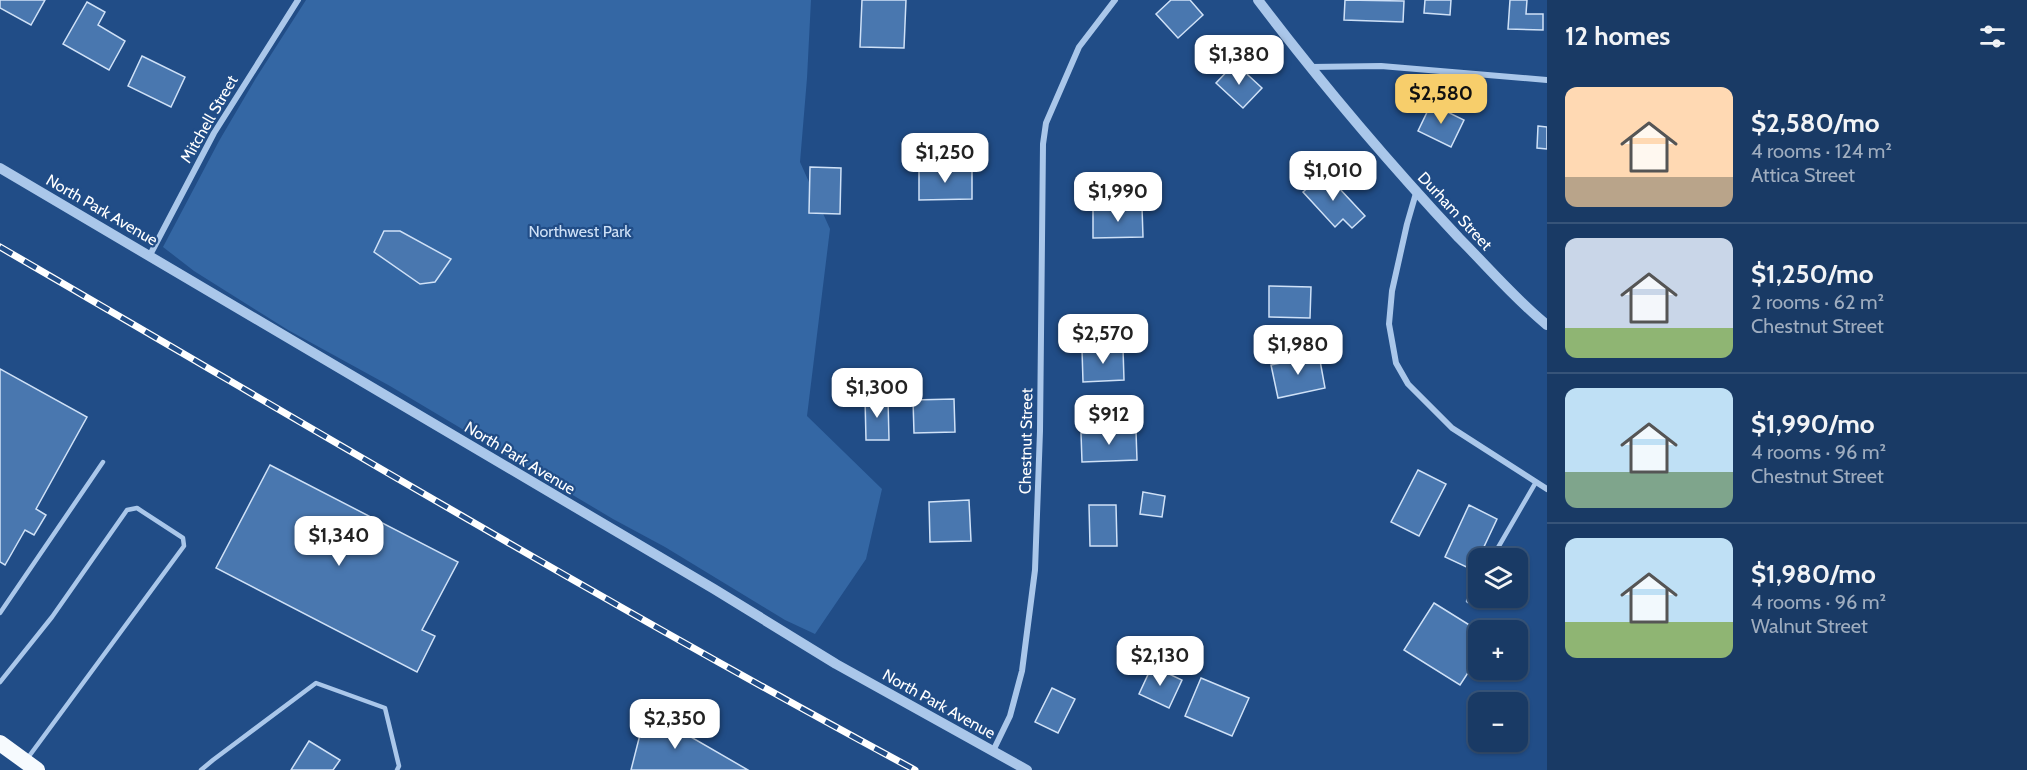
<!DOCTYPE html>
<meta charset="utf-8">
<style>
body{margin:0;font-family:Cabin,sans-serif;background:#26456e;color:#f1f3f6;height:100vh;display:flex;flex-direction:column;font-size:22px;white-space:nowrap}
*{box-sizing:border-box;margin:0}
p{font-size:20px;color:#9fadbf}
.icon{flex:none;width:33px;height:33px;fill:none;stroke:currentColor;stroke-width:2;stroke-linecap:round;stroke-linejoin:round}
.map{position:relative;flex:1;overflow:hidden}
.details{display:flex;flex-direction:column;background:#193a65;width:480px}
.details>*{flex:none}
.fabs{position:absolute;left:1468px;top:548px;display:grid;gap:12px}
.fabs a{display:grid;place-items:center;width:60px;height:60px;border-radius:12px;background:#193a65;box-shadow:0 2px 4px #0004,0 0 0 2px #375479;font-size:30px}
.price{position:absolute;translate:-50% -51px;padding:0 14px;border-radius:12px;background:#fff;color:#222;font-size:20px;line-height:39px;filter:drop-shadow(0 2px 3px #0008)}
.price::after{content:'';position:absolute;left:50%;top:36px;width:18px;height:14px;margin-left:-9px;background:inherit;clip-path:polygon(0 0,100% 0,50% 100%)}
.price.selected{background:#f7ce6b;color:#111}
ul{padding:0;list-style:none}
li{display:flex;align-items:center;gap:18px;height:150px;padding:0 18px}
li+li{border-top:2px solid #375479}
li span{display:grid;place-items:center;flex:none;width:168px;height:120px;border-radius:12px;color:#555}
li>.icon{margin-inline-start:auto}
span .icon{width:72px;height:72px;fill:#fffc;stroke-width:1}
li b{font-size:26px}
h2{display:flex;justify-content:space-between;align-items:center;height:72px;padding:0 18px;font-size:26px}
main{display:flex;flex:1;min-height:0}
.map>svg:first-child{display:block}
</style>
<main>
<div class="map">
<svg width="1547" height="770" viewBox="0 0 1547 770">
<rect width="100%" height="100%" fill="#214d87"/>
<!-- green -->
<polygon fill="#3467a4" points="306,0 811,0 807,78 800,162 830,229 807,416 882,489 866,559 815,634 785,620 665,547 613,519 390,386 288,330 194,271 163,247 219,141 256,78"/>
<!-- building -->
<g fill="#4977af" stroke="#cfe1f7" stroke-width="1.5">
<polygon points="0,0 45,0 31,25 0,8"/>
<polygon points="862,0 906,0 904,48 860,47"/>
<polygon points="1171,0 1190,0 1203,15 1178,38 1156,14"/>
<polygon points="1345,0 1404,1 1403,22 1344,20"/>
<polygon points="1425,0 1451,0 1450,15 1424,13"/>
<polygon points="1510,0 1527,0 1526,14 1543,14 1543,30 1508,29"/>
<polygon points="87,2 105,12 98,25 125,41 109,70 63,44"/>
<polygon points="142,56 185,77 171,107 128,86"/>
<polygon points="1235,63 1262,88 1243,108 1216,83"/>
<polygon points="1431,104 1464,120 1451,147 1418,131"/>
<polygon points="1538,126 1547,127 1547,149 1537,148"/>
<polygon points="810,167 841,168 840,214 809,213"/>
<polygon points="919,169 972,169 972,199 919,200"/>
<polygon points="1325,173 1365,216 1352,228 1343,219 1335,227 1303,192"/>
<polygon points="1142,207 1143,237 1093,238 1093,208"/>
<polygon points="384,231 400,231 451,259 435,282 420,284 374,252"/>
<polygon points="1269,286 1311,287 1310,318 1269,317"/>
<polygon points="1123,348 1124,380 1083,382 1082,350"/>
<polygon points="1319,355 1325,388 1278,398 1271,365"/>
<polygon points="0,369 87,417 36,509 46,515 34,535 25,530 5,565 0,562"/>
<polygon points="865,398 888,398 889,440 866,440"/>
<polygon points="954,399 955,432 914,433 913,400"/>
<polygon points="1136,431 1137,460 1082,462 1081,433"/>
<polygon points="270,465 458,562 422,630 435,636 417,672 216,568"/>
<polygon points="1418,470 1446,484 1419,536 1391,522"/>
<polygon points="1143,492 1165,496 1162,517 1140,514"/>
<polygon points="969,500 971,541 930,542 929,502"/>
<polygon points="1089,505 1116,505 1117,546 1090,546"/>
<polygon points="1469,505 1497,519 1473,570 1445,557"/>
<polygon points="1434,603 1479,631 1479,656 1460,685 1404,650"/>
<polygon points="1152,666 1182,680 1169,708 1139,694"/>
<polygon points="1201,678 1249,698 1232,736 1185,716"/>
<polygon points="1052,688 1075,699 1058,733 1035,722"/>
<polygon points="646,711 748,770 631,770"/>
<polygon points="309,741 340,760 333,770 291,770"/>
</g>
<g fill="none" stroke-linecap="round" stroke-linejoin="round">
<!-- service -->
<g stroke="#aac7ea" stroke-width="4.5">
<polyline points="1492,558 1536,482"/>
<polyline points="1468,601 1479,582"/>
<polyline points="0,613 103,462"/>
<polyline points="0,682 52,617 127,510 137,508 183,538 184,546 27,759"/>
<polyline points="201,770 213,760 316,683 385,708 399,766 397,770"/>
</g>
<!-- minor -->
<g stroke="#aac7ea" stroke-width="6">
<polyline points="1311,67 1381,66 1547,80"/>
<polyline points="1416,193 1407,224 1392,291 1389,324 1396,363 1408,384 1452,428 1547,489"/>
<polyline points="150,255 214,133 298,0"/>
<polyline points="993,751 1010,716 1022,671 1035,570 1040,431 1043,144 1046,123 1079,47 1115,0"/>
</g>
<!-- tertiary -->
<g stroke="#aac7ea" stroke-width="10">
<path d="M1258,0C1321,83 1388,162 1459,238C1488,267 1515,299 1547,325"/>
<polyline points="0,168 714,589 836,664 1027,770"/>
</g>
<!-- trunk -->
<polyline stroke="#f6fafe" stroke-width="16" points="0,743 37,770"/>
<defs>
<path id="rail" d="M0,247C304,423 606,604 915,770"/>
</defs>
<!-- rail casing -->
<use href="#rail" stroke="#fff" stroke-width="7"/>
<!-- rail -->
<use href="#rail" stroke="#214d87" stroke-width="4.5" stroke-dasharray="14" stroke-linecap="butt"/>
</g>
<g text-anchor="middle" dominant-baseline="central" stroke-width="4.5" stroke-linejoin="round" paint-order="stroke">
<!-- street labels -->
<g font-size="16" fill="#fff" stroke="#214d87">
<text transform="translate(209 119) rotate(-60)">Mitchell Street</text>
<text transform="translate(102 210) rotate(30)">North Park Avenue</text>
<text transform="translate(1455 211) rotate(47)">Durham Street</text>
<text transform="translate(1026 441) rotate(-89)">Chestnut Street</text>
<text transform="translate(520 458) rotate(31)">North Park Avenue</text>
<text transform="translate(939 704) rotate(29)">North Park Avenue</text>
</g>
<!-- park labels -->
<g font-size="16" fill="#cfe1f7" stroke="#214d87">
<text x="580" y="231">Northwest Park</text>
</g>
</g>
</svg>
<div class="fabs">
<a><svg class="icon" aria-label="layers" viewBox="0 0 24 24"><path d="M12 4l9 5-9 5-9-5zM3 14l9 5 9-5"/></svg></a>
<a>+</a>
<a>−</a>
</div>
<b class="price" style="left:1239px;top:86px">$1,380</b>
<b class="price selected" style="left:1441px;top:125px">$2,580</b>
<b class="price" style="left:945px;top:184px">$1,250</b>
<b class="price" style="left:1333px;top:202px">$1,010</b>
<b class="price" style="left:1118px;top:223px">$1,990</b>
<b class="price" style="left:1103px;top:365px">$2,570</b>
<b class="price" style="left:1298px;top:376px">$1,980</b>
<b class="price" style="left:877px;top:419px">$1,300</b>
<b class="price" style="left:1109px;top:446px">$912</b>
<b class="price" style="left:339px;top:567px">$1,340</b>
<b class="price" style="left:1160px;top:687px">$2,130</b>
<b class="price" style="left:675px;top:750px">$2,350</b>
</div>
<section class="details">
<h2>12 homes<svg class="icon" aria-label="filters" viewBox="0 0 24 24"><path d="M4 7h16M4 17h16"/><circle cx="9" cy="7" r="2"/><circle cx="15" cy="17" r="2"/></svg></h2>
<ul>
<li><span style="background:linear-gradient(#ffd9b3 75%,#b9a48a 0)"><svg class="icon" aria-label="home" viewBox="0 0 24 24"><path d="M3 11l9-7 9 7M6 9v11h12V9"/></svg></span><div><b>$2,580/mo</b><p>4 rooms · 124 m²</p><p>Attica Street</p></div></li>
<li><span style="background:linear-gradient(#c9d6e8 75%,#8fb573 0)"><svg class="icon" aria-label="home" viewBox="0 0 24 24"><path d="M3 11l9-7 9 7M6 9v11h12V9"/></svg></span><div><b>$1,250/mo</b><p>2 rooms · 62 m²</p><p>Chestnut Street</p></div></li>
<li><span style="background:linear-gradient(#bfe0f5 70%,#7fa58c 0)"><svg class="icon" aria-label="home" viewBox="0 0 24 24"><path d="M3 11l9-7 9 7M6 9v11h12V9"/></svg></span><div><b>$1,990/mo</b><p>4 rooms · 96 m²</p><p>Chestnut Street</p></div></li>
<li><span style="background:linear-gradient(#bfe0f5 70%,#8fb573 0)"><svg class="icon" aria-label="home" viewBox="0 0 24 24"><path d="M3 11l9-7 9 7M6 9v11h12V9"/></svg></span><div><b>$1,980/mo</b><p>4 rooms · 96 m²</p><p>Walnut Street</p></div></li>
</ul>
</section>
</main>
